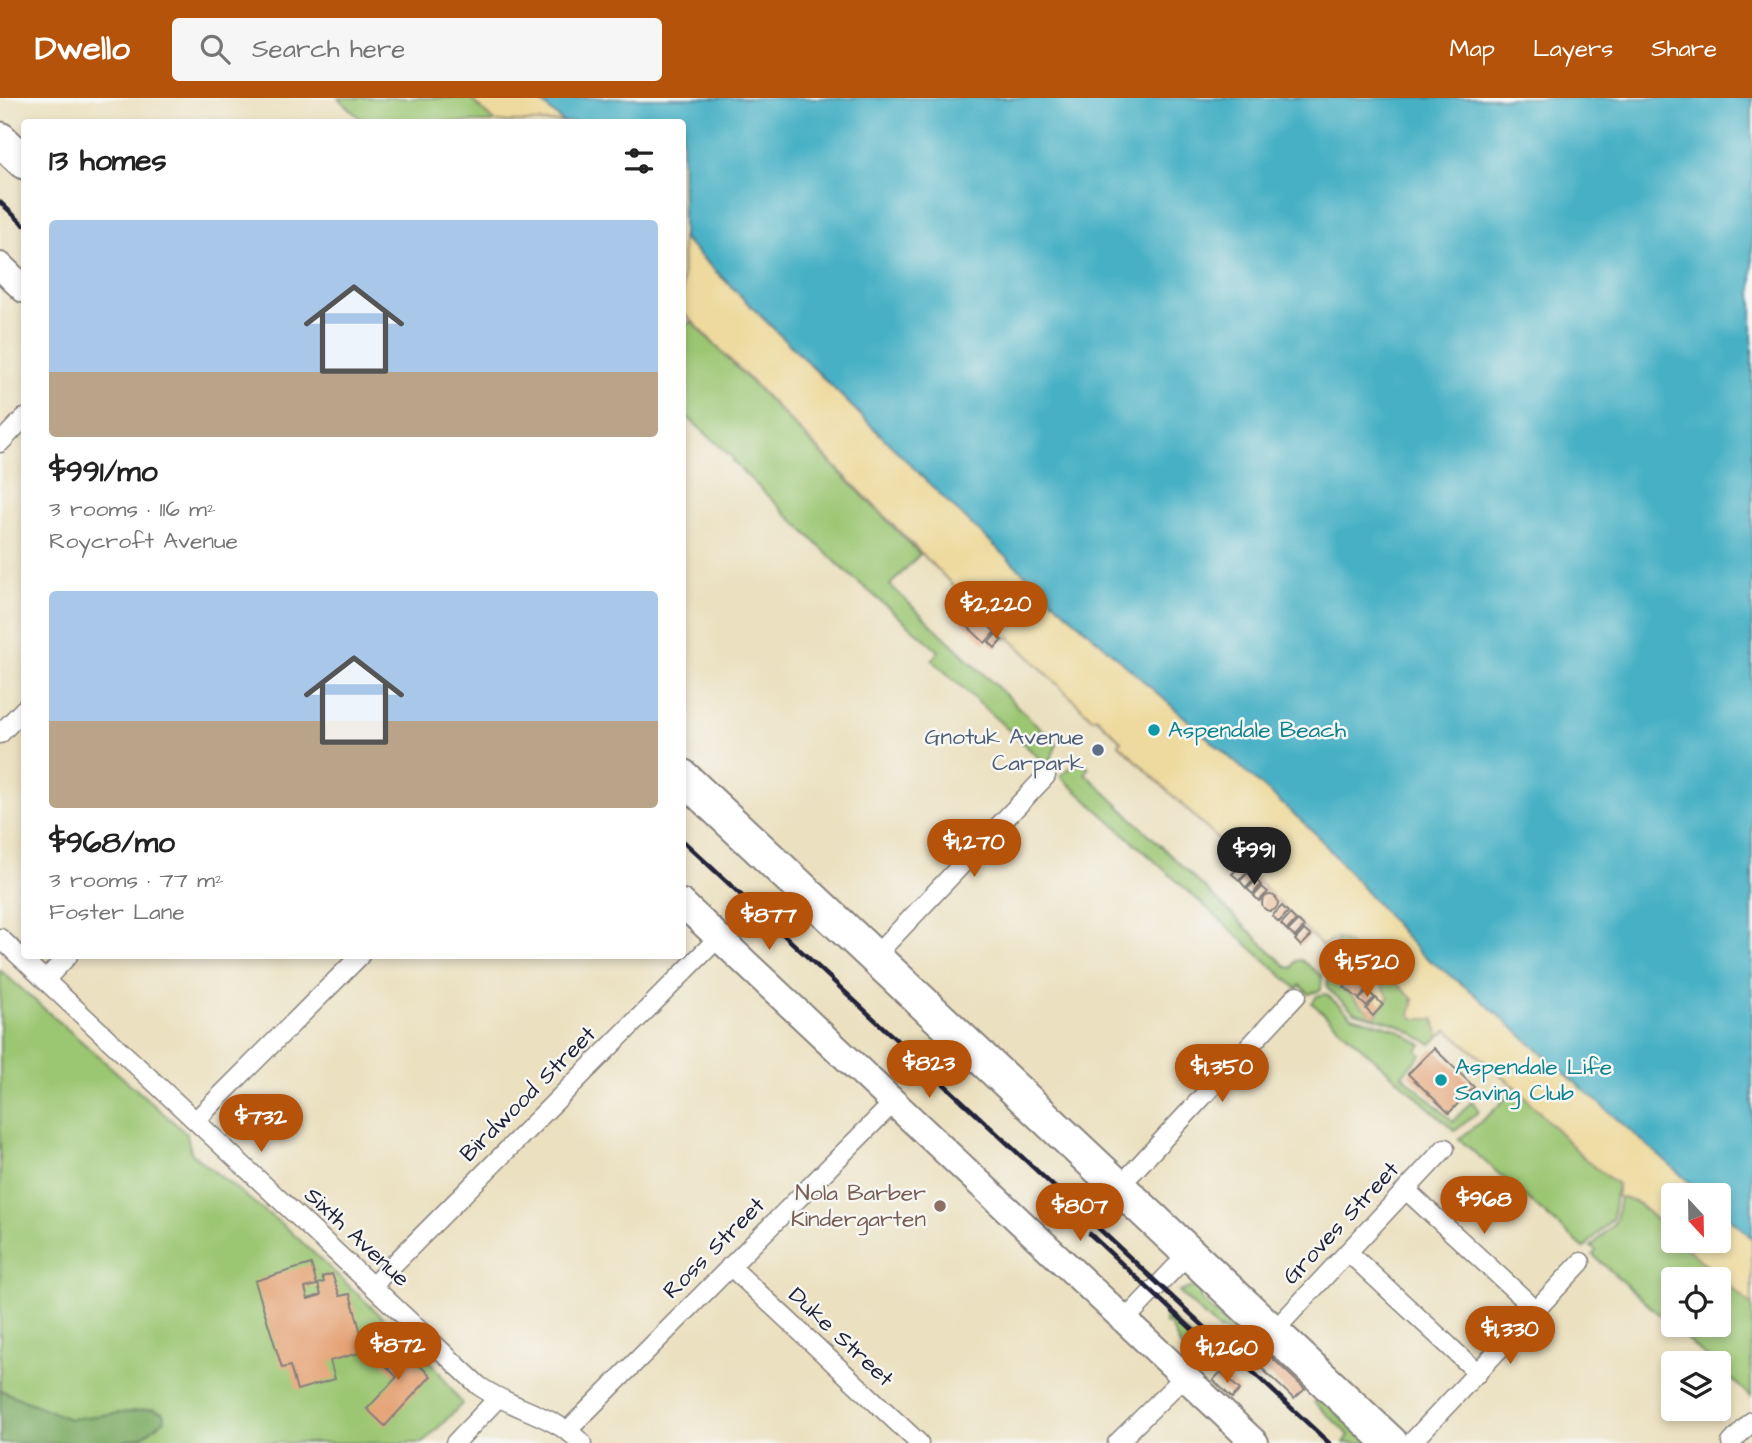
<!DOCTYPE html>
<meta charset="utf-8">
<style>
body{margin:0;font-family:"Architects Daughter",sans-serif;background:#f6f6f6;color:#222;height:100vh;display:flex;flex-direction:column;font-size:26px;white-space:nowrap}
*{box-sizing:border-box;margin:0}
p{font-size:23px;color:#767676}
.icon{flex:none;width:38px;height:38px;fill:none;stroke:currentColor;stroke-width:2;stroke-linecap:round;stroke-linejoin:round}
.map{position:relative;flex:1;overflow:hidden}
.drawer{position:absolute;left:21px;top:21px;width:665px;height:840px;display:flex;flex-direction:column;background:#fff;border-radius:7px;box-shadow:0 4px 10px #0003}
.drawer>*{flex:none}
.needle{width:46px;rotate:158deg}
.controls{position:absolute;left:1661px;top:1085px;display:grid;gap:14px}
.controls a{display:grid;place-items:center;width:70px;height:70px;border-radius:7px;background:#fff;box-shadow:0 4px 10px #0003;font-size:35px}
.price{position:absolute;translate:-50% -60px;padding:0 16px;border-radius:24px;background:#b45309;color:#fff;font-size:23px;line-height:46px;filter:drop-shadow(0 2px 4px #0008)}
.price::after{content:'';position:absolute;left:50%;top:42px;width:21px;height:16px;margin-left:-10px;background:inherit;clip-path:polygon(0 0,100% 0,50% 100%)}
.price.active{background:#222;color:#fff}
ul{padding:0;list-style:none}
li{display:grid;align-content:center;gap:14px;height:371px;padding:0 28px}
li span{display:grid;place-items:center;height:217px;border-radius:7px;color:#555}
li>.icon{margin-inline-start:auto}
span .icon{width:126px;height:126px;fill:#fffc;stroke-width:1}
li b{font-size:30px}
h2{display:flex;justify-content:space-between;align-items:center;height:84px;padding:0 28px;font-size:30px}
header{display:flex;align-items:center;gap:42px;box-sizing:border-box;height:98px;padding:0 35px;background:#b45309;color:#fff}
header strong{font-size:33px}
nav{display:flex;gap:38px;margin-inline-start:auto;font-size:24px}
.search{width:490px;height:63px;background:#f6f6f6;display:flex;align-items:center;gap:18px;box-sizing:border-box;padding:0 24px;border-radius:7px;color:#767676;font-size:26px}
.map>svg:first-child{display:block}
</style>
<header>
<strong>Dwello</strong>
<div class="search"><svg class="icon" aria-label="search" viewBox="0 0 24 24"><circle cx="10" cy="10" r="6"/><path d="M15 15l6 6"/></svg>Search here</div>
<nav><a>Map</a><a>Layers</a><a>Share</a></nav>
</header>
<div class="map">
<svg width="1752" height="1345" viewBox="0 0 1752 1345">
<rect width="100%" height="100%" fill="#f6f6f2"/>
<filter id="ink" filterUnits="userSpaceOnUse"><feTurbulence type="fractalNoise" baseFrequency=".0143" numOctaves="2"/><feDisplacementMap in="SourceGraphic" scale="14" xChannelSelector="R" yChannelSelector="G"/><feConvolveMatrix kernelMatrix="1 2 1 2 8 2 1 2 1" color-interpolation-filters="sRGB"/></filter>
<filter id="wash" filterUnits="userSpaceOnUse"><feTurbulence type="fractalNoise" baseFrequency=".00686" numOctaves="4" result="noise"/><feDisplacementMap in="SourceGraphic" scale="28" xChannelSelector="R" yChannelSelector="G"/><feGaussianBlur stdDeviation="1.57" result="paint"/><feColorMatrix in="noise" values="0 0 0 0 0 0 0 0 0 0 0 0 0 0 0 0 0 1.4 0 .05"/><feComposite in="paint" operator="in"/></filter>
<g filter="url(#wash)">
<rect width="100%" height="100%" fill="#ebe0bf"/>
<!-- green -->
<g fill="#9bc672" stroke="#5e7456" stroke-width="2" fill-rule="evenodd">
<polygon points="338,0 470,0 495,24 364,24"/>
<polygon points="691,223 920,456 890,487 1057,646 1048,668 932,562 939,553 843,471 732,363 734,361 683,315 682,230"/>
<polygon points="1079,663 1089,669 1085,675 1287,869 1292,870 1296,863 1301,862 1322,878 1321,892 1309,896 1300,887 1297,891 1060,678"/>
<polygon points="1338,841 1345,842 1360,860 1354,877 1342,889 1374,918 1380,885 1395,884 1412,899 1415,921 1434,921 1439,939 1431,946 1397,926 1355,914 1330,893 1327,889 1331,855"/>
<polygon points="0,872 186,1035 192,1056 290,1133 434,1267 462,1306 423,1345 0,1345"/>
<polygon points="1326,896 1352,918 1396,931 1422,947 1417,952 1421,957 1402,977 1453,1023 1472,1003 1479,1013 1455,1033 1312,905 1317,898"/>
<polygon points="1516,990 1587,1063 1617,1086 1613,1120 1584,1150 1459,1041 1489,1017"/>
<path d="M1620,1099L1637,1105L1673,1137V1143H1679L1752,1208L1751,1299L1719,1270L1718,1265H1713L1593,1157L1596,1153L1591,1149L1616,1123ZM1673,1181H1718V1227H1673Z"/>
<polygon points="1192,1189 1201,1191 1200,1200 1240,1241 1232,1240 1222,1231 1220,1233 1179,1194"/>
<polygon points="1165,1215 1202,1249 1196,1255 1198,1258 1183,1253 1170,1227 1165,1226"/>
<polygon points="1320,1299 1369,1345 1344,1345 1349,1337 1314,1304"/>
</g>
<!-- forest -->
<polygon fill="#7cab64" stroke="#4f6650" stroke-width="2" points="0,1292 69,1321 153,1311 163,1315 165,1322 143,1338 118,1345 0,1345"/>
<!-- sand -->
<g fill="#eeda9e" stroke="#887e6c" stroke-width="2">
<polygon points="470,0 537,0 563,24 495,24"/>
<path d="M682,140L950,406L1059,508L1314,734L1419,854L1471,893L1704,1097H1673V1137L1638,1105L1617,1098V1086L1587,1063L1516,990L1448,932L1439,939L1434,921H1415L1410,916L1414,902L1395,884L1380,885L1389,899L1374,919L1341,888L1354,877L1360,861C1355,849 1347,843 1335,840L1322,848L1241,766L1244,762L1228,746L1225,748L1119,646L1121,643L1096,619L1093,621L1009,539L1006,541L683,214Z"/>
<polygon points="1719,1110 1752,1140 1752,1208 1679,1143 1718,1143"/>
</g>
<!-- water -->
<polygon fill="#46b0c5" stroke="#346980" stroke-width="2" points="537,0 1752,0 1752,1140 1719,1110 1718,1097 1704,1097 1471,893 1419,854 1314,734 1059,508 950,406 683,140 682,24 563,24"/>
<g id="blocks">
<!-- building -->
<g fill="#e5a376">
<polygon points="958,499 965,506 955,516 948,509"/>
<polygon points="973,513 980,520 973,528 981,520 995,534 985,545 962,523"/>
<polygon points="996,536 1002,542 995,550 989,544"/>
<polygon points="1241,767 1248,774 1239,782 1232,776"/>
<polygon points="1248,775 1255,781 1246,790 1240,783"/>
<polygon points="1256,782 1261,787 1253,796 1247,791"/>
<polygon points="1262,789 1268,794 1259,803 1254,798"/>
<circle cx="1270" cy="805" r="8"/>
<polygon points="1282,808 1288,814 1279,824 1272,818"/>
<polygon points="1290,816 1296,822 1287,832 1281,826"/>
<polygon points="1298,823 1304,829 1295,839 1288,833"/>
<polygon points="1304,832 1311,838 1301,848 1295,842"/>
<polygon points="1354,878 1367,892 1359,901 1344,889"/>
<polygon points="1368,893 1375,900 1366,908 1359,902"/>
<polygon points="1376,900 1383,907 1373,918 1366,911"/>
<polygon points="1434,950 1474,989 1449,1015 1408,976"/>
<polygon points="311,1166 317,1187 305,1190 308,1201 321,1197 318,1186 324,1184 322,1179 332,1176 340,1198 350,1196 366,1253 330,1263 335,1281 297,1292 290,1268 282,1270 255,1183"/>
<polygon points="1248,1237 1305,1291 1294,1301 1238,1248"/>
<polygon points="391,1241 431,1278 385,1328 367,1311 397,1279 375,1257"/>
<polygon points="1221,1274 1240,1292 1232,1300 1213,1282"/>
</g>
</g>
</g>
<g filter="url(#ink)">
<use href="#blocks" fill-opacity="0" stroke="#86817d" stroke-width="2"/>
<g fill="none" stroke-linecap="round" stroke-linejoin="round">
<defs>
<g id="street">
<polyline points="0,345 24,320"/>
<polyline points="0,636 24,611"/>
<path d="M0,840L479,1288C512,1311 552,1316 582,1345"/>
<polyline points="875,858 1046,678"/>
<polyline points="45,882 68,858"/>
<polyline points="196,1022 360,858"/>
<polyline points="1119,1089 1297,897"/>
<polyline points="1406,1092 1536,1212"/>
<polyline points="1348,1154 1478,1275"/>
<polyline points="730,1168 919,1345"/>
<polyline points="373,1187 719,839"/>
<polyline points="1126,1221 1189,1155"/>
<polyline points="1273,1234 1445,1050"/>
<polyline points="568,1332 895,1003"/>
<polyline points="455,1345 497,1301"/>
<polyline points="1117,1345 1185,1278"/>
<polyline points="1411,1345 1581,1164"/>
<polyline points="1731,1345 1752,1323"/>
</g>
<g id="secondary">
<polyline points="0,168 24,191"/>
<polyline points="682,805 1255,1345"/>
</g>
<g id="highway">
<polyline points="0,41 24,64"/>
<polyline points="682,678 1391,1345"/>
</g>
</defs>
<!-- street casing -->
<use href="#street" stroke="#86817d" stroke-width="21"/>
<!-- secondary casing -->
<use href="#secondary" stroke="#86817d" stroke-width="30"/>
<!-- highway casing -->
<use href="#highway" stroke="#86817d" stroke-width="37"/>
<!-- street -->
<use href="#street" stroke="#fff" stroke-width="18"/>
<!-- secondary -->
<use href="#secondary" stroke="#fff" stroke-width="26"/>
<!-- highway -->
<use href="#highway" stroke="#fff" stroke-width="33"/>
<!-- rail -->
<g stroke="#22223b" stroke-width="4.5">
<polyline points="0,104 24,127"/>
<polyline points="682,742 1329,1345"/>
<polyline points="1090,1136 1195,1234"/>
</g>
</g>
</g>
<!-- markers -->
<g fill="#0f9aa8" stroke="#f6f6f2" stroke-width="2.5">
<circle cx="1154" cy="632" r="7"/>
<circle cx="1441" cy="982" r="7"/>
</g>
<circle fill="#5c6f8a" stroke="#f6f6f2" stroke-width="2.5" cx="1098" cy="652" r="7"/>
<circle fill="#8d6e63" stroke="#f6f6f2" stroke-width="2.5" cx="940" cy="1108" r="7"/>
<g text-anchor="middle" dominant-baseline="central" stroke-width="5" stroke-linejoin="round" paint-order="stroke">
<!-- culture labels -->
<g font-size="23" fill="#0d838f" stroke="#f6f6f2" text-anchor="start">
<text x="1168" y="632">Aspendale Beach</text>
<text x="1455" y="969">Aspendale Life<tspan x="1455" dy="26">Saving Club</tspan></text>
</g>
<!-- service labels -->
<g font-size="23" fill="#4e5e75" stroke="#f6f6f2" text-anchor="end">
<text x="1084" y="639">Gnotuk Avenue<tspan x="1084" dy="26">Carpark</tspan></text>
</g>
<!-- street labels -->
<g font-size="23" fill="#22223b" stroke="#f6f6f2">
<text transform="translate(528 996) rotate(-45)">Birdwood Street</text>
<text transform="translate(1341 1125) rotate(-47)">Groves Street</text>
<text transform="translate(357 1139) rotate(43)">Sixth Avenue</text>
<text transform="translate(714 1150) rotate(-45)">Ross Street</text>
<text transform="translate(841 1239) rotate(43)">Duke Street</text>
</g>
<!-- education labels -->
<g font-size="23" fill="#785e54" stroke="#f6f6f2" text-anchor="end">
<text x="926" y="1095">Nola Barber<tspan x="926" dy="26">Kindergarten</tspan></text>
</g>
</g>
</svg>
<div class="controls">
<a><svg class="needle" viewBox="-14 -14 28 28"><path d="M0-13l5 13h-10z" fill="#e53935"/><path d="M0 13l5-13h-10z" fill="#767676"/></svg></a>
<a><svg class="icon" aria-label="locate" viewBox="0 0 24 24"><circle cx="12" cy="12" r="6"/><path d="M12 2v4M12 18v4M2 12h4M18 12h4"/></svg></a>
<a><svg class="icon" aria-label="layers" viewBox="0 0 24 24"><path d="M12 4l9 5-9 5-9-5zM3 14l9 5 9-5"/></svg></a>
</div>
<b class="price" style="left:996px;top:543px">$2,220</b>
<b class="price" style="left:974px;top:781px">$1,270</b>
<b class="price active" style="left:1254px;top:789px">$991</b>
<b class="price" style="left:769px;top:854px">$877</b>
<b class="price" style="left:1367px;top:901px">$1,520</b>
<b class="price" style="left:929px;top:1002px">$823</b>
<b class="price" style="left:1222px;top:1006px">$1,350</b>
<b class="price" style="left:261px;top:1056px">$732</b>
<b class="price" style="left:1484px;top:1138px">$968</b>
<b class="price" style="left:1080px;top:1145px">$807</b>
<b class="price" style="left:1510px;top:1268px">$1,330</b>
<b class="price" style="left:398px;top:1284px">$872</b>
<b class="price" style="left:1227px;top:1287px">$1,260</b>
<section class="drawer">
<h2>13 homes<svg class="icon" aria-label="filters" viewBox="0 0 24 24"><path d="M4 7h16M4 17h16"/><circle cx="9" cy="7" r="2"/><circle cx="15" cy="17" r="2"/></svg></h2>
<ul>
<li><span style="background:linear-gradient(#a9c7e8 70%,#b9a48a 0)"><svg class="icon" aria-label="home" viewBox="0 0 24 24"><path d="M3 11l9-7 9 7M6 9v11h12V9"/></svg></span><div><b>$991/mo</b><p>3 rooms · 116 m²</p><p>Roycroft Avenue</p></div></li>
<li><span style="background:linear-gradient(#a9c7e8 60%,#b9a48a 0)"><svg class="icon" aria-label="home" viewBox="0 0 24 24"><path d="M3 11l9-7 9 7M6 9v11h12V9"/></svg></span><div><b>$968/mo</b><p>3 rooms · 77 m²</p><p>Foster Lane</p></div></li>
</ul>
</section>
</div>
